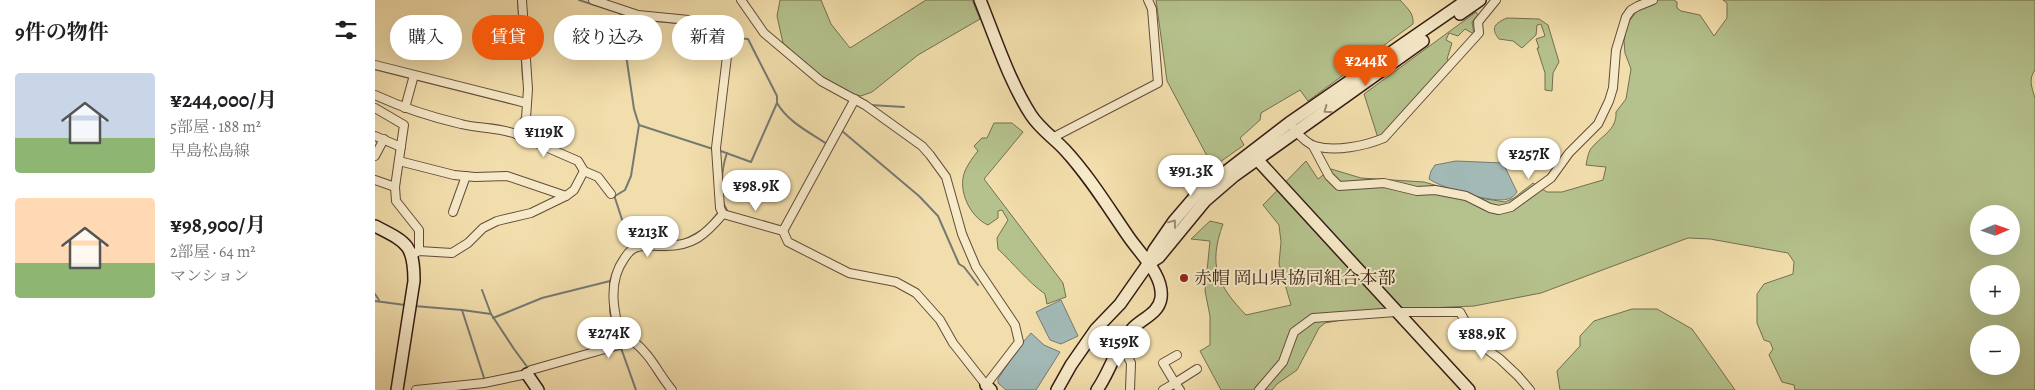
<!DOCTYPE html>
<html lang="ja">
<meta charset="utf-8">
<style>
body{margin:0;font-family:Alegreya,"Noto Serif JP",serif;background:#f6f6f6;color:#202124;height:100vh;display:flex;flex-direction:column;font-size:19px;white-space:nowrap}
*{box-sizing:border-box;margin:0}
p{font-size:16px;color:#757577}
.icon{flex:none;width:28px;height:28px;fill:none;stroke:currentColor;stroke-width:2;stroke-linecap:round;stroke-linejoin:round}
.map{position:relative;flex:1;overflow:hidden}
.drawer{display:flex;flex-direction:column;background:#fff;width:375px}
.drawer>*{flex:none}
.top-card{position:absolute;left:15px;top:15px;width:475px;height:45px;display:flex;gap:10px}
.needle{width:32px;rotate:88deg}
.tools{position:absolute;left:1595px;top:205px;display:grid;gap:10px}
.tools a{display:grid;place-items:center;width:50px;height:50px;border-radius:50%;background:#fff;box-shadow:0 5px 20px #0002;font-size:25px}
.price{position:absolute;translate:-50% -42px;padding:0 11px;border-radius:18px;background:#fff;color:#222;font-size:16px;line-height:32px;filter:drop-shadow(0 1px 2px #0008)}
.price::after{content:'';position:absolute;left:50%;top:30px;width:15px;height:11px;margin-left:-8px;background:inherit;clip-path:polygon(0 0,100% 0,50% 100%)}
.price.current{background:#ea580c;color:#fff}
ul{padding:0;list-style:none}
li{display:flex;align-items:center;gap:15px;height:125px;padding:0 15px}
li span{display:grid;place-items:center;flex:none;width:140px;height:100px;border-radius:5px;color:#555}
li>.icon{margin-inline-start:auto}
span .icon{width:60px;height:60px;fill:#fffc;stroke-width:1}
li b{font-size:21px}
h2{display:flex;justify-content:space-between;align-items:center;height:60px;padding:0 15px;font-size:21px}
.tag{padding:0 18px;border-radius:22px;background:#fff;box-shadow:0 5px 20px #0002;font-size:18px;line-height:45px}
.tag.current{background:#ea580c;color:#fff}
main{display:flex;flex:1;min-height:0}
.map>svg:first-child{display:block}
</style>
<main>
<section class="drawer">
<h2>9件の物件<svg class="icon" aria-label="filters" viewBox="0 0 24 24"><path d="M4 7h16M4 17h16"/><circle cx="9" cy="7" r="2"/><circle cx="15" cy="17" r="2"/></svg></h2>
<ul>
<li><span style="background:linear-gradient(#c9d6e8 65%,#8fb573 0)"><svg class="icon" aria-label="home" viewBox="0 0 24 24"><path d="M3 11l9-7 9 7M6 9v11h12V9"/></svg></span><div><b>¥244,000/月</b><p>5部屋 · 188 m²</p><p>早島松島線</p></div></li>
<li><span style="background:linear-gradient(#ffd9b3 65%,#8fb573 0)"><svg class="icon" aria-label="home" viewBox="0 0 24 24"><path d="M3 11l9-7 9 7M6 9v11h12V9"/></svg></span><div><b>¥98,900/月</b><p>2部屋 · 64 m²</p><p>マンション</p></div></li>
</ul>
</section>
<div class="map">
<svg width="1660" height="390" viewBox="0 0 1660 390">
<rect width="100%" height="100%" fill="#f2deac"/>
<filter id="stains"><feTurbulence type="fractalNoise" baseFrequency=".004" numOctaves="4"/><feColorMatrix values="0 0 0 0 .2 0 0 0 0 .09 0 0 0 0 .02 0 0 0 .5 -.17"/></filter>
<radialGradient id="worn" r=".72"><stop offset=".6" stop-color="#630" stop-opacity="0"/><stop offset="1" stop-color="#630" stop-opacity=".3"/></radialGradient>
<!-- green -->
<g fill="#b5c28d" stroke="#746f50" fill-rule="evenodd">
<polygon points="405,0 446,0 456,24 475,48 551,0 597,0 605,19 543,55 497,92 486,96 478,94 448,79 408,43 402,16"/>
<path d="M781,0H1025C1032,8 1039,13 1038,24L933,101L925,90L886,113L885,120L865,138L869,145L838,167L792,81Z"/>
<path d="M1282,0H1299L1302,2V8L1306,11L1325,15L1339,36L1352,18V3L1348,0H1660V70C1653,79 1657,88 1660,98V390H1420L1419,385L1407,382L1394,355L1398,349L1395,342L1389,340L1382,323V294L1389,284L1418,274L1419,262L1413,253L1335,239L1313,238L1166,293L1099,306L1028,309L950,323L944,328L922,370L902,384L897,390H846L825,351L835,345V316L830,291L835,241L816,239L835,221L848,224C833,265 842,285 871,315L916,305L904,264L906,242L904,225L888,205L931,161L943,179L956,169L986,178L1049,182L1105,198L1130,202L1139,198L1158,183L1172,192H1187L1228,180L1231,167L1211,165C1212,160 1213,154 1215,150C1225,136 1242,131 1241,112L1251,99L1256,69L1250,53L1249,41L1252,24L1264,8ZM1604,214H1636V246H1604ZM1604,274H1636V306H1604ZM1604,334H1636V366H1604Z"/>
<polygon points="1101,12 1103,15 1097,22 1099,34 1090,29 1083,36 1074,33 1071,40 1077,43 1072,59 1074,62 1009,135 1003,138 989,94"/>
<path d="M1132,18L1164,19L1173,25L1184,62L1178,73L1177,91L1170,90V73L1162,48H1164L1161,39L1170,36L1166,24L1162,25L1161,35L1147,48L1138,41L1124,39C1115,28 1120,23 1132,18Z"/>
<path d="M619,123H637L648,132L609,179L688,283L691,297L672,304L670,294C652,281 639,264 623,249L622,238L633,220L627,210L623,211V218L613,225C595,217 582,190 590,171C593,164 598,157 603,151L599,146L607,138H612Z"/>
<polygon points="1257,309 1282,309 1317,329 1360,390 1185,390 1182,371 1205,346 1205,336 1219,321"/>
</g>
<!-- water -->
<g fill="#a2b9b6" stroke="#767a75">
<path d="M1081,161L1128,163L1142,192C1140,195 1137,198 1133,199C1118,204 1067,188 1054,179L1056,171L1060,165Z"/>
<polygon points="686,300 703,336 686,344 675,340 661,312"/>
<polygon points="656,333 669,345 685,352 661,390 631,390 623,383 623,379 643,348"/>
</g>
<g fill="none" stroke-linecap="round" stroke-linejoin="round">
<!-- stream -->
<g stroke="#767a75" stroke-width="2">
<polyline points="143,0 148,79"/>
<polyline points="204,0 266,20 316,24"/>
<polyline points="245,14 259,109 264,125 256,176 250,190 240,196 240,198 254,241 258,245"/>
<path d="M402,103C413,122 434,132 452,144L453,142"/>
<polyline points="495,105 529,107"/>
<polyline points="264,125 338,149"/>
<polyline points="467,131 544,196 563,216 584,264 589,267 603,285"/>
<polyline points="343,150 376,162 402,103 402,96 373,39 360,38 344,32"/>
<path d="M351,211L352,210C343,198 347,167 352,153"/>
<polyline points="334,224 342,214"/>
<polyline points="311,239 329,229"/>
<polyline points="282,242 305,241"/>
<polyline points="107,290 116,314"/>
<polyline points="235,291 235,281 237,276"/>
<polyline points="0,294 4,300"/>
<polyline points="0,301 30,305"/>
<polyline points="235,301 235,312 238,323"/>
<polyline points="39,306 87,310 110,381"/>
<polyline points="87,310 116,314 139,349 153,368"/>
<polyline points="118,318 167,298 235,281"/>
<polyline points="246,348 261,390"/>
</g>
<defs>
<g id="street">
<polyline points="218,0 263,15 314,20 334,25 353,48 341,148 345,208 348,214 408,231 413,242 474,273 521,282 541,293 565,320 578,343 611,385 644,342 640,325 601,267 587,234 571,177 555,155 547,146 490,105 446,81 389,33 366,0"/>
<polyline points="0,65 151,103"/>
<path d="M0,95C28,108 56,117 86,124C105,129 125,127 143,135L151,118L153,89L147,0"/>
<polyline points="0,108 29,125 20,187 21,201 44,230 44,251"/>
<polyline points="30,108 39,75"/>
<path d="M919,129C924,135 932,144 940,146C960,152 990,146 1009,138L1104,33L1103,22L1121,0"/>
<polyline points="0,136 26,147"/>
<polyline points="677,138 783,83 777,9 773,0"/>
<polyline points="938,146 954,176 964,186 1009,183 1042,191 1060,190 1091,196 1115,208 1124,210 1136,207 1176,178 1194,153 1223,124 1234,101 1238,88 1241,50 1251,17 1256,10 1263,6 1278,0"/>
<polyline points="0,156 9,139"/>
<polyline points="24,161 79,175 100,177 132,176 191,196"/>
<polyline points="209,171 223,177 236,194"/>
<polyline points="0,180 20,187"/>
<polyline points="78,212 91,176"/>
<polyline points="408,231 480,99"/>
<polyline points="37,255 44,251 77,253 93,243 108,228 122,221 156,213 191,196 199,190 209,171 203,161 143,135"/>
<polyline points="746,343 756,363 755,390"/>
<path d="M247,344C240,316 231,284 249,259C252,254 257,248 263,247C271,245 282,246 290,246C318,246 330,235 348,214"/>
<polyline points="802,355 788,363 800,383 822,369"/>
<path d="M41,390L109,383L152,374L156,370L258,341C277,356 282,372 297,390"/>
<polyline points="788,390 800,383 805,390"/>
<polyline points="884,390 908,362 919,332 938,318 1021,312 1085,312 1097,334 1106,345 1125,359 1143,376 1155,390"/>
</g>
<g id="secondary">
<path d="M605,0C620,37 634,81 656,115C665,129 679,138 690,150C714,176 733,207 753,236C765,254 789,275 786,298C784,313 768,318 758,328C741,346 736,370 722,390"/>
<polyline points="1085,14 1105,0"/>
<polyline points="878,155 1094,390"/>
<path d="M0,226C31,242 39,244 39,281L22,390"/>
<polyline points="773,264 784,257 830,201 859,176 1048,41"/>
<polyline points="152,374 163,390"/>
<polyline points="611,385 616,390"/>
<polyline points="682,390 696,365 721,329 745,304 773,264 779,250 799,221 823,193 914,123 1092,0"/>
</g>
</defs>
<!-- street casing -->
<use href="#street" stroke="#634c3a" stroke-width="10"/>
<!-- secondary casing -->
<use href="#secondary" stroke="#331c14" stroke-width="14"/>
<!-- street -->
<use href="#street" stroke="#f7eac9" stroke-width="8"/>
<!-- secondary -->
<use href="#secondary" stroke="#f7eac9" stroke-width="11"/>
</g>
<!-- one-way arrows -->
<defs><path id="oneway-chevron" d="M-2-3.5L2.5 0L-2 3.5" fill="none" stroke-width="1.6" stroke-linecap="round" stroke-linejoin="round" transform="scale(1.25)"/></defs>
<g stroke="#9f8d78">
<use href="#oneway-chevron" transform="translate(952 110) rotate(144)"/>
<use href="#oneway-chevron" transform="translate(798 223) rotate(-53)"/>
</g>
<!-- markers -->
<circle fill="#8f2418" stroke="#f7eac9" stroke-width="2" cx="809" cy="278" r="5"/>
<g text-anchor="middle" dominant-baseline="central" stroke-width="4" stroke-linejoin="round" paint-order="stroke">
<!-- poi labels -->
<g font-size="18" fill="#331c14" stroke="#f7eac9" text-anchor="start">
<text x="819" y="278">赤帽 岡山県協同組合本部</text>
</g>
</g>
<rect width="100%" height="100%" filter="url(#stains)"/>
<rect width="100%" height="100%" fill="url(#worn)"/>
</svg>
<div class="tools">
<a><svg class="needle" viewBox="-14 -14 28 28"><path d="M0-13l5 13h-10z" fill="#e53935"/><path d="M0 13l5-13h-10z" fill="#757577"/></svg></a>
<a>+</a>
<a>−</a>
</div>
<b class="price current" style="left:991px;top:87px">¥244K</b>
<b class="price" style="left:169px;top:158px">¥119K</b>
<b class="price" style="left:1154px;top:180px">¥257K</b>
<b class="price" style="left:816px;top:197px">¥91.3K</b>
<b class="price" style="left:381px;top:212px">¥98.9K</b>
<b class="price" style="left:273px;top:258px">¥213K</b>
<b class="price" style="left:234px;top:359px">¥274K</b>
<b class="price" style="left:1107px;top:360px">¥88.9K</b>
<b class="price" style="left:744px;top:368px">¥159K</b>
<div class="top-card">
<a class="tag">購入</a>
<a class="tag current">賃貸</a>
<a class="tag">絞り込み</a>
<a class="tag">新着</a>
</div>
</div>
</main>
